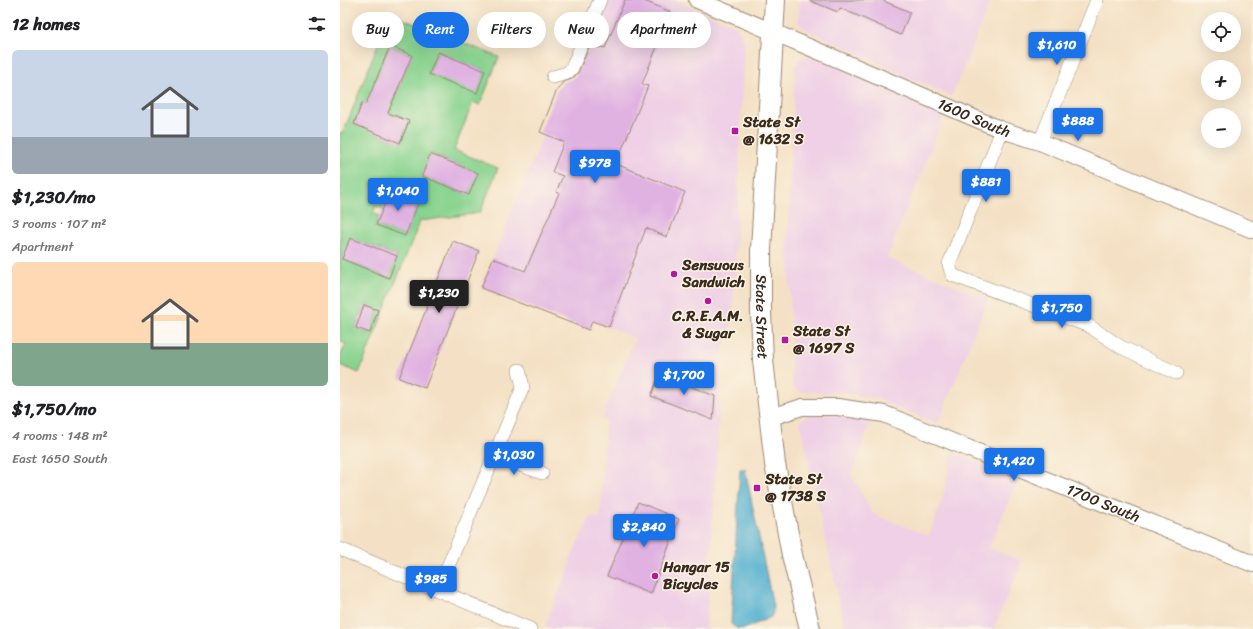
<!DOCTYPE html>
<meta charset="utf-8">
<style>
body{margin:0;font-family:Sriracha,sans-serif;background:#f2f2f2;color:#202124;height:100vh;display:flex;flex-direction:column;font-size:15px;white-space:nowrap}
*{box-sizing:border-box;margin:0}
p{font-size:13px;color:#757577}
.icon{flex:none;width:22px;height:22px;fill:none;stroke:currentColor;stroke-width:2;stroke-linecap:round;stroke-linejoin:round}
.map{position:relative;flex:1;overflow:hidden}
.side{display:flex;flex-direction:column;background:#fff;width:340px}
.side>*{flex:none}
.banner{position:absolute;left:12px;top:12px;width:380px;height:36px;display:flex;gap:8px}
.tools{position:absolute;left:861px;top:12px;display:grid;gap:8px}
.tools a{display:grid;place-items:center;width:40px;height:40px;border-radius:50%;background:#fff;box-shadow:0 4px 16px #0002;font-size:20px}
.price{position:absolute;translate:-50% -34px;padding:0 9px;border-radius:4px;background:#1a73e8;color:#fff;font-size:13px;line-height:26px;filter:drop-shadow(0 1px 2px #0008)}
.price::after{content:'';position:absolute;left:50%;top:24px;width:12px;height:9px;margin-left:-6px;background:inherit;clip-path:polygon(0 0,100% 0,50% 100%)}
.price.active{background:#222;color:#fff}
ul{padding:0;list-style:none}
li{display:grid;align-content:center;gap:8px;height:212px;padding:0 12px}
li span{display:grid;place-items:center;height:124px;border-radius:6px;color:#555}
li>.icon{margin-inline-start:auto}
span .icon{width:72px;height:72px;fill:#fffc;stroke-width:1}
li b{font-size:17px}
h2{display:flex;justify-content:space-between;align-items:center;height:48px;padding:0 12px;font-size:17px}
.tag{padding:0 14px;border-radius:18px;background:#fff;box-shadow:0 4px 16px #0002;font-size:14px;line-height:36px}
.tag.active{background:#1a73e8;color:#fff}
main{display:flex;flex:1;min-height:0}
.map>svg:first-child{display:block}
</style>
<main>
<section class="side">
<h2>12 homes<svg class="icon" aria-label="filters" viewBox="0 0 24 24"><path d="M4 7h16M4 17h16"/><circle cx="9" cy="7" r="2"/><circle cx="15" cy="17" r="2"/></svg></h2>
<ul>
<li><span style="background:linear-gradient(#c9d6e8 70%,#9aa5b1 0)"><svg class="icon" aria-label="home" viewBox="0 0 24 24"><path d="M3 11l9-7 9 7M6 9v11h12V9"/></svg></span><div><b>$1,230/mo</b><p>3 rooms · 107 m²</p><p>Apartment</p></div></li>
<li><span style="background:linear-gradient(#ffd9b3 65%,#7fa58c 0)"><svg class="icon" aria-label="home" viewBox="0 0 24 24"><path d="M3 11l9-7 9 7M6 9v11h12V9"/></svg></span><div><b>$1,750/mo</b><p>4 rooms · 148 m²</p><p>East 1650 South</p></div></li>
</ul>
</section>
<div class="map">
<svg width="913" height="629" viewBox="0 0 913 629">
<rect width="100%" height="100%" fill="#fcf5e5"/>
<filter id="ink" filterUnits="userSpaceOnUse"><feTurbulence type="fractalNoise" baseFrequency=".025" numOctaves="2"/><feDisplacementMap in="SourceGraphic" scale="8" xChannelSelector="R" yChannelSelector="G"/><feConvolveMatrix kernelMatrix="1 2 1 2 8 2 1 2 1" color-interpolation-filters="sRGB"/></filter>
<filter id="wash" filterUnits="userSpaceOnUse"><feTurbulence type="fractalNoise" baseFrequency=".012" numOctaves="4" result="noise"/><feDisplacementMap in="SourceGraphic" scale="16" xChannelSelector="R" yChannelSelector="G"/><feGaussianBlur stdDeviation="0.9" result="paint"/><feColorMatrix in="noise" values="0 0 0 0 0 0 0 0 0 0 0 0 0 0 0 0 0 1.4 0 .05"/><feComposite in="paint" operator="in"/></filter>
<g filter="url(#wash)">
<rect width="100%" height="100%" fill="#f4e1c5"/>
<!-- built -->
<g fill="#efd0e6">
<polygon points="267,0 333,0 396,26 404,41 393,319 383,349 366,629 212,629 205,626 231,563 229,561 251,515 260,518 266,420 262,418 295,338 269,327 303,236 216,200 185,271 153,258 224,85 237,74"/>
<polygon points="460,0 651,0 612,96 562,75 535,61 463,28 458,21"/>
<polygon points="475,56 605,113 547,258 648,299 598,424 535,398 503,393 459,392 452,386 448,224 455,66 462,57"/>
<polygon points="490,414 532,419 511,475 533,514 589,536 604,493 613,451 677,481 649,548 682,561 654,628 656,629 505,629 460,422 469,415"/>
</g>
<!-- green -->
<path fill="#88d38f" stroke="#627e56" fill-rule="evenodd" d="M50,14L159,57L140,105L133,102L114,150L158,168L140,213L80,221L19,373L0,365V357L6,344L0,341V132L3,133ZM50,46L72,55L53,102L31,93ZM98,52L145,71L137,92L89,74ZM22,103L69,121L61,143L14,124ZM91,154L137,173L129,195L82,176ZM52,187L80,199L65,236L36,225L40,216L33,213L36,206L43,209ZM10,238L57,256L48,278L2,259ZM24,305L38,310L29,333L16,328Z"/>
<!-- water -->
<polygon fill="#52b0d0" stroke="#466d77" points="400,469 405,469 433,606 433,613 431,617 404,629 396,628 391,624"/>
<g id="blocks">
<!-- building -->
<g fill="#e0b2e2">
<polygon points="285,0 302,0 331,12 302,84 308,86 276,164 345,192 327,237 306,228 269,327 252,321 249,330 141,288 153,258 185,271 219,193 216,192 223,176 212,172 224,142 200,132 216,92 223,82 232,79 238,73 250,45 260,48 261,47 265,48"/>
<polygon points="468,0 541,0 570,12 561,35 500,8 498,12"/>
<polygon points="50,46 72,55 48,113 69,121 60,143 14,124 22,103 26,104"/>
<polygon points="98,52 145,71 137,93 89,74"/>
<polygon points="90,154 138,173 129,195 82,176"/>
<polygon points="52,187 80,199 65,236 36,225"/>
<polygon points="10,238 57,256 49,278 2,259"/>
<polygon points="113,241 139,251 85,388 59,378"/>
<polygon points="24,305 38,310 30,333 16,328"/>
<polygon points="320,373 340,380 339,382 375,396 373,420 311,396"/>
<polygon points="298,502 339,519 311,594 267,576"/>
</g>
</g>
</g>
<g filter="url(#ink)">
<use href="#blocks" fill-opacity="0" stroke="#988672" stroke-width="1"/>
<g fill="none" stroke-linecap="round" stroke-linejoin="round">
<defs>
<g id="minor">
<polyline points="213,77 227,73 232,68 260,0"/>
<polyline points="662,130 609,264 612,275 749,326 781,347 836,373"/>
<polyline points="700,142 757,0"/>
<polyline points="155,456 202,473"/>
<polyline points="0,549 190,629"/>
<polyline points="98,590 183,387 179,370"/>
</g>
<g id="tertiary">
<path id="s1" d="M357,0L490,56L662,130L700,142L913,230"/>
<path id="s2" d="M429,418L462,407H498L544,414L913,564"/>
</g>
<g id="primary">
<path id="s3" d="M435,0L421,250V312L423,360L435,464L452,555L470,629"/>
</g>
</defs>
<!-- minor casing -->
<use href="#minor" stroke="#988672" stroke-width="14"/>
<!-- tertiary casing -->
<use href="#tertiary" stroke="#988672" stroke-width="18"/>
<!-- primary casing -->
<use href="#primary" stroke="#988672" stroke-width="22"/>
<!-- minor -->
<use href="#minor" stroke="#fff" stroke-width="13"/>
<!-- tertiary -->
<use href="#tertiary" stroke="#fff" stroke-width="16"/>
<!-- primary -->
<use href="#primary" stroke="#fff" stroke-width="20"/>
</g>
</g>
<!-- markers -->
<g fill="#b5179e" stroke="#fcf5e5" stroke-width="1.5">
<rect x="391" y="127" width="8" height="8" rx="2"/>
<circle cx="334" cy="274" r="4"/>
<circle cx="368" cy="301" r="4"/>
<rect x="441" y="336" width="8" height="8" rx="2"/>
<rect x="413" y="484" width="8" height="8" rx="2"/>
<circle cx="315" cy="576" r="4"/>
</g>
<g text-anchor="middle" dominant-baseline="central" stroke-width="3" stroke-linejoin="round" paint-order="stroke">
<!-- street labels -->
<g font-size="15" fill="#3b2a1e" stroke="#fcf5e5">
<text stroke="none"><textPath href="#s1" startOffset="301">1600 South</textPath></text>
<text stroke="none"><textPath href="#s3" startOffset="317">State Street</textPath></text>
<text stroke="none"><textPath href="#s2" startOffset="354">1700 South</textPath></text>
</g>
<!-- poi labels -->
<g font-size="15" font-weight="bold" fill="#3b2a1e" stroke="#fcf5e5" text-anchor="start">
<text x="403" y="122">State St<tspan x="403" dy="17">@ 1632 S</tspan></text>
<text x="342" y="265">Sensuous<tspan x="342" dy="17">Sandwich</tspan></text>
<text x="368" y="316" text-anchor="middle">C.R.E.A.M.<tspan x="368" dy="17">&amp; Sugar</tspan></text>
<text x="453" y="331">State St<tspan x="453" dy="17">@ 1697 S</tspan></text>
<text x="425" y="479">State St<tspan x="425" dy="17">@ 1738 S</tspan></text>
<text x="323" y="567">Hangar 15<tspan x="323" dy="17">Bicycles</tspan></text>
</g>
</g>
</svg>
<div class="tools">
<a><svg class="icon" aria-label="locate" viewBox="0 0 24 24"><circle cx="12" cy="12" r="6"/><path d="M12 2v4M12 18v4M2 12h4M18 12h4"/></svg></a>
<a>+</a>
<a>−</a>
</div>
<b class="price" style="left:717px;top:66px">$1,610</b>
<b class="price" style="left:738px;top:142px">$888</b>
<b class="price" style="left:255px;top:184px">$978</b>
<b class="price" style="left:646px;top:203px">$881</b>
<b class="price" style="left:58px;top:212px">$1,040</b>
<b class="price active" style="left:99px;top:314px">$1,230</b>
<b class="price" style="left:722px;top:329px">$1,750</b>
<b class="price" style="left:344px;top:396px">$1,700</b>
<b class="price" style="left:174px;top:476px">$1,030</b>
<b class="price" style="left:674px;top:482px">$1,420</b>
<b class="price" style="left:304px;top:548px">$2,840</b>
<b class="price" style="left:91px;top:600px">$985</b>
<div class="banner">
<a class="tag">Buy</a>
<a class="tag active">Rent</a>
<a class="tag">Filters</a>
<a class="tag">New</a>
<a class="tag">Apartment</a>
</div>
</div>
</main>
